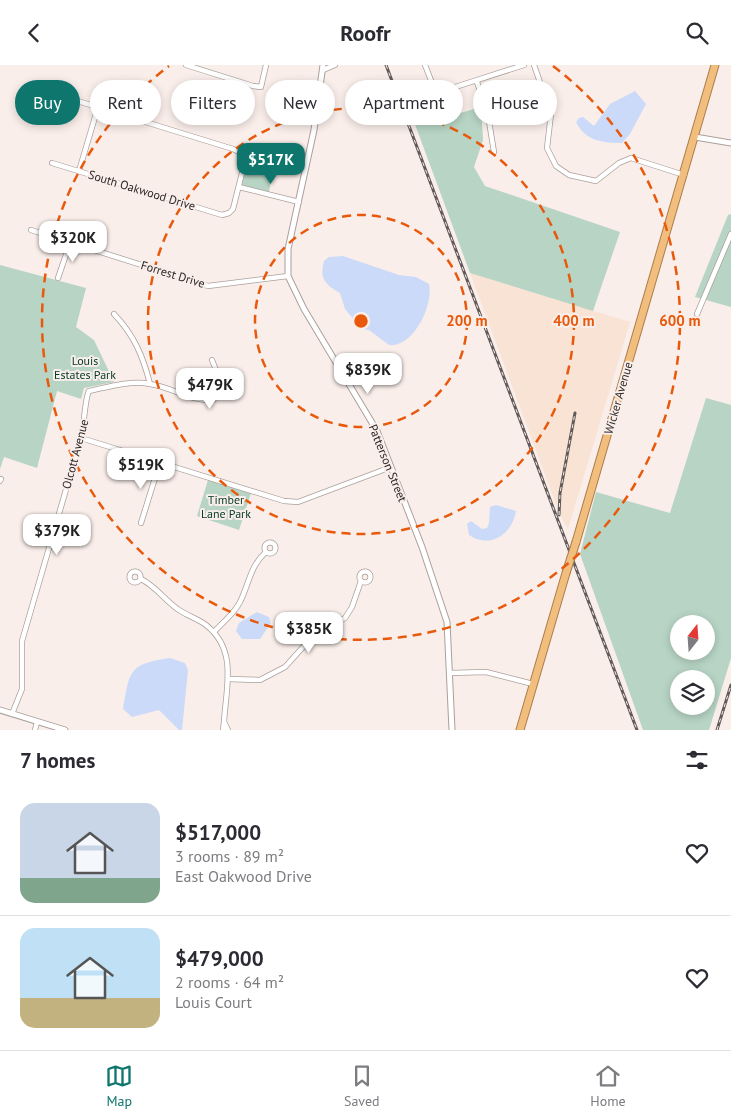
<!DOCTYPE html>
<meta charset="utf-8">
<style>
body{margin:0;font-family:"PT Sans",sans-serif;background:#f2f2f3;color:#2b2b33;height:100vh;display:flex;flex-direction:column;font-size:19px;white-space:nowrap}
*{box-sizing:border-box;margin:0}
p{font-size:16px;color:#7c7c81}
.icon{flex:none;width:28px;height:28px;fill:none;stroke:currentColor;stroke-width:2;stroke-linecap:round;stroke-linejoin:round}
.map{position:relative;height:665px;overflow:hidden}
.drawer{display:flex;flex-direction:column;background:#fff;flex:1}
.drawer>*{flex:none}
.hud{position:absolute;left:15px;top:15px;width:701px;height:45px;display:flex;gap:10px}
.needle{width:32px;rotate:17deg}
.fabs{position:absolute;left:670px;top:550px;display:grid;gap:10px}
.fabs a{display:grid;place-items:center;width:45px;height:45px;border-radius:50%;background:#fff;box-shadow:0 2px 8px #0003;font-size:25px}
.price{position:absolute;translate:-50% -42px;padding:0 11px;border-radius:10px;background:#fff;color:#222;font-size:16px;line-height:32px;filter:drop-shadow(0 1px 2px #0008)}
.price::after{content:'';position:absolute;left:50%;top:30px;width:15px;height:11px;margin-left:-8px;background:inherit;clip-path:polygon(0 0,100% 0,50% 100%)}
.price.active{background:#0f766e;color:#fff}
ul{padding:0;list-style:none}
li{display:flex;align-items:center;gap:15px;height:125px;padding:0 20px}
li+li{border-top:1px solid #e1e1e2}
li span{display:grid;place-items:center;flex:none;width:140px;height:100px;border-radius:15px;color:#555}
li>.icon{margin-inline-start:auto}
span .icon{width:60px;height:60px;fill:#fffc;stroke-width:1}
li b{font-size:21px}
h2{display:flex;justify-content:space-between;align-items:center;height:60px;padding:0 20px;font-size:21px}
.pill{padding:0 18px;border-radius:22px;background:#fff;box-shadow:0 2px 8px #0003;font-size:18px;line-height:45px}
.pill.active{background:#0f766e;color:#fff}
header{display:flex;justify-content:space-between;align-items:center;height:65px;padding:0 20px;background:#fff;font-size:22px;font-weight:600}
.tabs{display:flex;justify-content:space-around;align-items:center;height:70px;border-top:1px solid #e1e1e2;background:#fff;font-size:14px;color:#7c7c81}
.tabs a{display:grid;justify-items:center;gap:2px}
.tabs .active{color:#0f766e}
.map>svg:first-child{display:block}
</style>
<header><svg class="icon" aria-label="back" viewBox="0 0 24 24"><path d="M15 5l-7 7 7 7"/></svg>Roofr<svg class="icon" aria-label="search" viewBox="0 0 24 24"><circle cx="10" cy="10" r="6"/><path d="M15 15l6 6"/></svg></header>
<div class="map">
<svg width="731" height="665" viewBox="0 0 731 665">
<rect width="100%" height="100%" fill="#faeeea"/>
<!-- industrial -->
<polygon fill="#f8e3d5" points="470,208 630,257 568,464 560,450"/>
<!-- green -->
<g fill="#b7d4c4" fill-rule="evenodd">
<polygon points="438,29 444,30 450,51 481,42 483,75 474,102 485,121 620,167 593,246 470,208 413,54 430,53"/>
<polygon points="246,103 272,110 269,127 242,120"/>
<polygon points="731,149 731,242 695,232 728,150"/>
<polygon points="0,200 86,223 76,262 94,275 114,317 84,323 81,334 57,326 37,403 4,392 0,404"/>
<path d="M706,333L731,340V593L709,665H643L580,489L596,427L670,448ZM679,559H706V586H679ZM679,614H706V641H679Z"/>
<polygon points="208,415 251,428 239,465 197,451"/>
</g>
<!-- water -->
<g fill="#cbdaf8">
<path d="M635,26L646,39L630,69L622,78C603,78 585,76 576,57L579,53L583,52L594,61L610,39Z"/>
<path d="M343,191L399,210L416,212L429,219C434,240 413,283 389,280L369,265L362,264L345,244L340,228C326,220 319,214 324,196L329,192Z"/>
<path d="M496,440L516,446C513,468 490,485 469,470L467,459L471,456L482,464L487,463L489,458L490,442Z"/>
<polygon points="257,547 269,552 271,558 260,574 242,574 236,566 239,558"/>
<path d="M170,593L185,598L188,605L182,665H179L159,645L132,652L123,644C130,606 128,599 170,593Z"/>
</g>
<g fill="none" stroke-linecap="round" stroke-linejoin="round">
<defs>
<g id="minor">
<polyline points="186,0 253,21 261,22 266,0"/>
<polyline points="425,0 432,18 446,25 524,0"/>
<polyline points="534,0 551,49 547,83 556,101 569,110 596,116 619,98 631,93 684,110"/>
<polyline points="323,5 335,0"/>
<polyline points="477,17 488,50 494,87"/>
<polyline points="52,98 222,150 229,148 233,144 245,96 243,89 233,84 55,29"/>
<polyline points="79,106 98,42"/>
<polyline points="239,122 299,137"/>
<polyline points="31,165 208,221 288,211"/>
<polyline points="58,213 70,178"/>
<path d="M114,249C134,270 143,291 150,319"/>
<polyline points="697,249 731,169"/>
<polyline points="81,373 284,436 298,437 391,402"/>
<polyline points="0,416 1,414"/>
<polyline points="141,458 160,397"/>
<circle cx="270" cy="483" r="5.5"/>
<circle cx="135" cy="512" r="5.5"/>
<circle cx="365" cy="512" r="5.5"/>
<path d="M141,514C157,522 165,536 179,545C188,551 198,554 206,560C238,585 226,622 224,657"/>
<path d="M214,567C223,557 234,549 240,537C249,519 250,501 266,487"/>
<polyline points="450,608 486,607 533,619"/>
<polyline points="228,614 260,615 285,602 313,571 345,553 352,542 361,516"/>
<path d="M12,649L22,624V576L81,373C84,362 85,332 89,326C108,322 130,315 150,319C172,322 191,337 213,335L222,320L212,295"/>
<polyline points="35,665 37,657"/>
<polyline points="223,665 224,657 228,665"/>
</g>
<g id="tertiary">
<polyline points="323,0 314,65 288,184 288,211 304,244 377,366 422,482 447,557 452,665"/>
<polyline points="695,72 731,78"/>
<polyline points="0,645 65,665"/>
</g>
<g id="trunk">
<polyline points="576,477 715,0"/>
<polyline points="520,665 566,508"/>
</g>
</defs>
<!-- minor casing -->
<use href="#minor" stroke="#aba09c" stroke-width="6"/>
<!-- tertiary casing -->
<use href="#tertiary" stroke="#aba09c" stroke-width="7"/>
<!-- trunk casing -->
<use href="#trunk" stroke="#ab7e4b" stroke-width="9"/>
<!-- minor -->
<use href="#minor" stroke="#fff" stroke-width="4.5"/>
<!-- tertiary -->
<use href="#tertiary" stroke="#fff" stroke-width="5"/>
<!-- trunk -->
<use href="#trunk" stroke="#f2be7e" stroke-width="7"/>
<defs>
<g id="rail">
<polyline points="386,0 637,665"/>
<polyline points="559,450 560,428 575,348"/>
<polyline points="717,665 731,620"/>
</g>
</defs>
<!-- rail casing -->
<use href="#rail" stroke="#615a59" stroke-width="3"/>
<!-- rail -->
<use href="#rail" stroke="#faeeea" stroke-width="1" stroke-dasharray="4" stroke-linecap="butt"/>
<defs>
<polyline id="trunk-bridge" points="566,508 576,477"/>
</defs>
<!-- trunk-bridge casing -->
<use href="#trunk-bridge" stroke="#ab7e4b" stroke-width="9" stroke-linecap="butt"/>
<!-- trunk-bridge -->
<use href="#trunk-bridge" stroke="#f2be7e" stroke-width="7"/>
</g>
<!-- distance rings -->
<g fill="none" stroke="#e8590c" stroke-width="2.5" stroke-dasharray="9 6">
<circle cx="361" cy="256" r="106"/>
<circle cx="361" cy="256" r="213"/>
<path d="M553 1A319 319 0 1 1 169 1"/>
</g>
<g text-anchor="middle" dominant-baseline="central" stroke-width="4" stroke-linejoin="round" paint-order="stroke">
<!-- street labels -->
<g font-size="12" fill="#2c2827" stroke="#faeeea">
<text transform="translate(142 125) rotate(17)">South Oakwood Drive</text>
<text transform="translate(173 209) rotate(17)">Forrest Drive</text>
<text transform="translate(618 333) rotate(-74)">Wicker Avenue</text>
<text transform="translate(75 389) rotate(-75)">Olcott Avenue</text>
<text transform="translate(388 398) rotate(68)">Patterson Street</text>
</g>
<!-- park labels -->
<g font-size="12" fill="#003b25" stroke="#faeeea">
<text x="85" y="295">Louis<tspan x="85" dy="14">Estates Park</tspan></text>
<text x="226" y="434">Timber<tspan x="226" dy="14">Lane Park</tspan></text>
</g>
</g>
<circle cx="361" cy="256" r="8" fill="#e8590c" stroke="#faeeea" stroke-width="2.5"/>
<g font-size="15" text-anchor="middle" font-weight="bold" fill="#e8590c" stroke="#faeeea" stroke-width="4" stroke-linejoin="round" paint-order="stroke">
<text x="467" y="261">200 m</text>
<text x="574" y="261">400 m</text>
<text x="680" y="261">600 m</text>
</g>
</svg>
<div class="fabs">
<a><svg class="needle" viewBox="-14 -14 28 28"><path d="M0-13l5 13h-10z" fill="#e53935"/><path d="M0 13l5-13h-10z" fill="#7c7c81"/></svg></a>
<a><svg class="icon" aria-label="layers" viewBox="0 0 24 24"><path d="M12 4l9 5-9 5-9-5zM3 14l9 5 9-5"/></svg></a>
</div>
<b class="price active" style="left:271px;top:120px">$517K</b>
<b class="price" style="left:73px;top:198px">$320K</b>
<b class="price" style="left:368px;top:330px">$839K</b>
<b class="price" style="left:210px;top:345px">$479K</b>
<b class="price" style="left:141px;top:425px">$519K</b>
<b class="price" style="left:57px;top:491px">$379K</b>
<b class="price" style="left:309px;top:589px">$385K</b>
<div class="hud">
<a class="pill active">Buy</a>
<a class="pill">Rent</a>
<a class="pill">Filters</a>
<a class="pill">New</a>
<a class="pill">Apartment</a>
<a class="pill">House</a>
</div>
</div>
<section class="drawer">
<h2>7 homes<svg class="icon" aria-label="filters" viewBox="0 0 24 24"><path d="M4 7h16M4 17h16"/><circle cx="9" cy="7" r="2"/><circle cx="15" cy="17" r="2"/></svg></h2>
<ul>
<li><span style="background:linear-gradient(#c9d6e8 75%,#7fa58c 0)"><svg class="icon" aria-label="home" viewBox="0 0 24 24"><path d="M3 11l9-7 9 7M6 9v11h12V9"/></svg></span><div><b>$517,000</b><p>3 rooms · 89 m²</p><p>East Oakwood Drive</p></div><svg class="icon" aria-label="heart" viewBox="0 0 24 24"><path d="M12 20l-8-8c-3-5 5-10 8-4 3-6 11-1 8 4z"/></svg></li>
<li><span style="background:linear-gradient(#bfe0f5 70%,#c2b280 0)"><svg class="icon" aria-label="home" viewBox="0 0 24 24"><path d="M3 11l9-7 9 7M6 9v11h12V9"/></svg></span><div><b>$479,000</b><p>2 rooms · 64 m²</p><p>Louis Court</p></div><svg class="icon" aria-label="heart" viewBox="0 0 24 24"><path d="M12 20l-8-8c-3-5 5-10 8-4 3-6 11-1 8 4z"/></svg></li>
</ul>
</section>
<nav class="tabs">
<a class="active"><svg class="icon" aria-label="map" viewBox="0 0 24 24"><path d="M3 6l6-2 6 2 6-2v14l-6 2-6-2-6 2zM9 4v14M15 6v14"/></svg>Map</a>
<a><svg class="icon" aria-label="saved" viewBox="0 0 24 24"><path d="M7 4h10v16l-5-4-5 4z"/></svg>Saved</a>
<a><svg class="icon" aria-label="home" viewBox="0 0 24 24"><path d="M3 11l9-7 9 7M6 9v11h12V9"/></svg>Home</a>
</nav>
